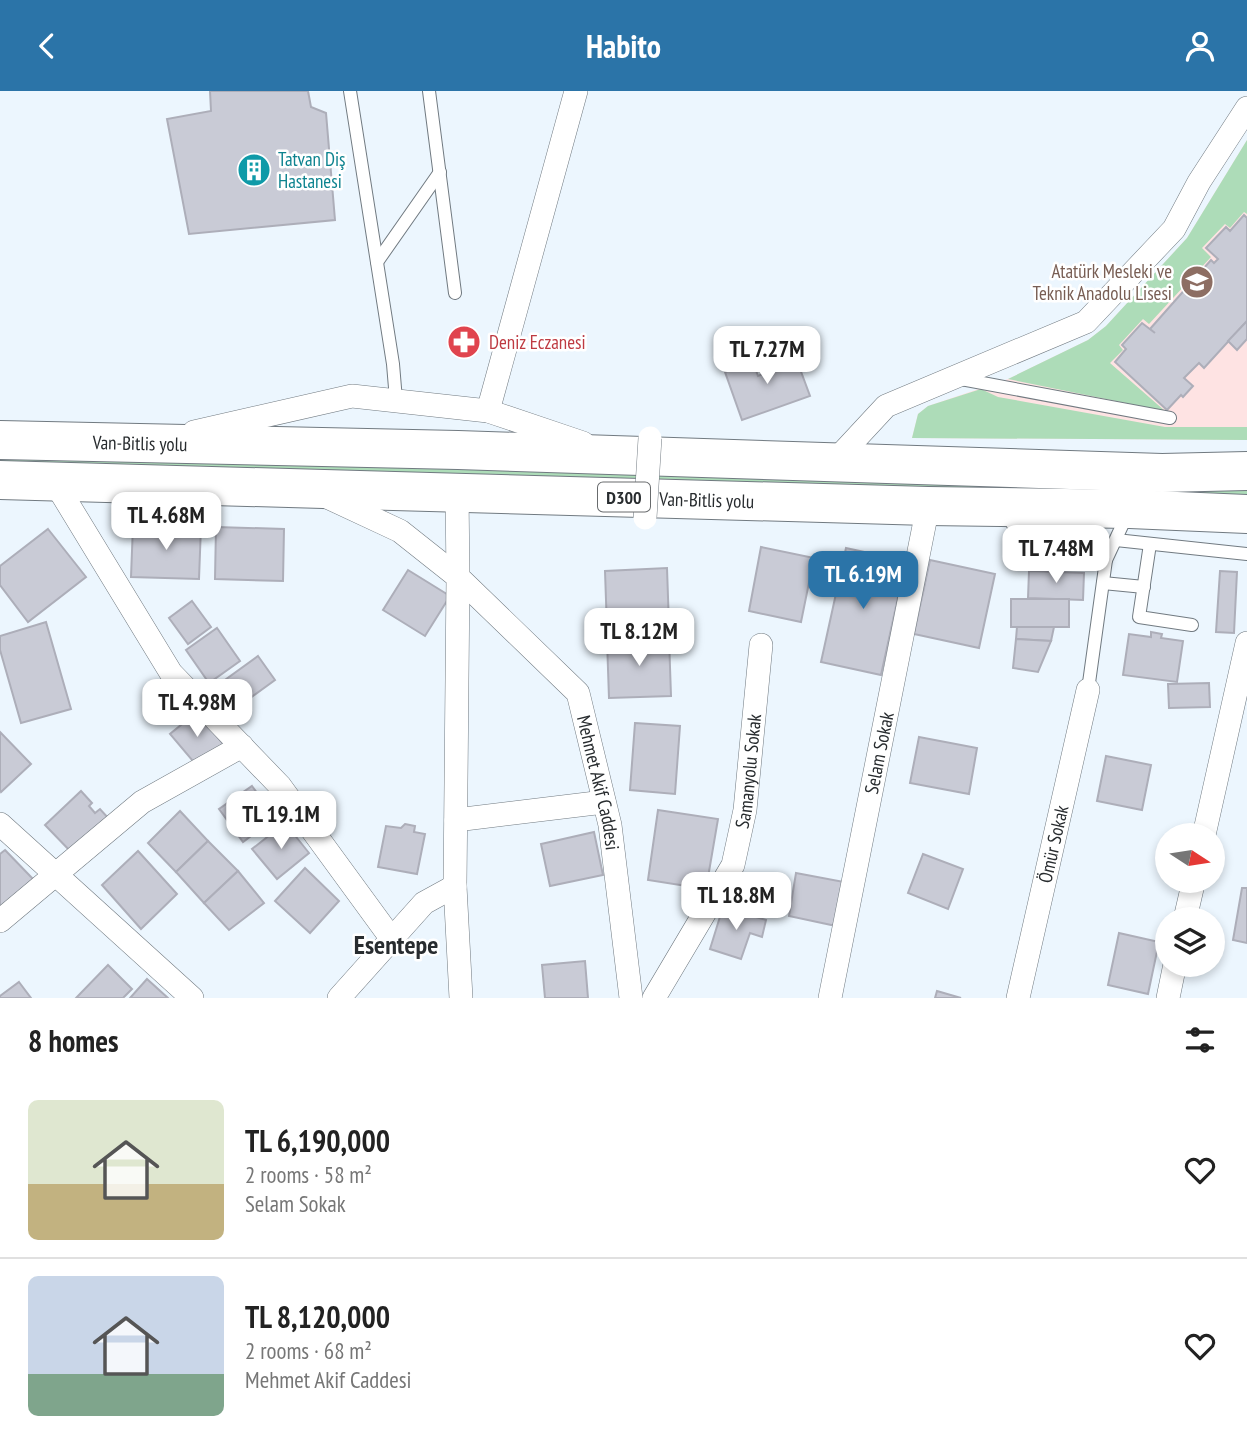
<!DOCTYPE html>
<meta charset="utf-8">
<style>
body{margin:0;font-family:"PT Sans Narrow",sans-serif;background:#f6f6f6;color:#222;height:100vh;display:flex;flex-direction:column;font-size:26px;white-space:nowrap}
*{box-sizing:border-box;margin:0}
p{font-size:23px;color:#767676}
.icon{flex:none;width:38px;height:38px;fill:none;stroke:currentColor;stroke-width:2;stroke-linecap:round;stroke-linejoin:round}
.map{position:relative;height:907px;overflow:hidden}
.sheet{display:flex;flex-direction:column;background:#fff;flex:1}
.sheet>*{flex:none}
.needle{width:46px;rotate:102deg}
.fabs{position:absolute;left:1155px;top:732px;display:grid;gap:14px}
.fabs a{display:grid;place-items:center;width:70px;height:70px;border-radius:50%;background:#fff;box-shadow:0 4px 10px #0003;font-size:35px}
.price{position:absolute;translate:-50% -60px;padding:0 16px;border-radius:14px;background:#fff;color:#222;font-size:23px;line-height:46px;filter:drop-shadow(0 2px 4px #0008)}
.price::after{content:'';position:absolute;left:50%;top:42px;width:21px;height:16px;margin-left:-10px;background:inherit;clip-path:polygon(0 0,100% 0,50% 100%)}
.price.current{background:#2b74a8;color:#fff}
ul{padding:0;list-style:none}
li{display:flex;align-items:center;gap:21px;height:175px;padding:0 28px}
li+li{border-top:2px solid #e0e0e0}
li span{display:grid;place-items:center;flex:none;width:196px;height:140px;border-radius:10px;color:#555}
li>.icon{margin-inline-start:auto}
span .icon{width:84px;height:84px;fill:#fffc;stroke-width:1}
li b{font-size:30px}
h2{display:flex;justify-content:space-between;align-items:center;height:84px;padding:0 28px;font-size:30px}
header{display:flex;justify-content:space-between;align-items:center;height:91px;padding:0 28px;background:#2b74a8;color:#fff;font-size:32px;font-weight:800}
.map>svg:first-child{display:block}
</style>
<header><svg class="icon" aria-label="back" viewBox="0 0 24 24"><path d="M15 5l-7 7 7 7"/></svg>Habito<svg class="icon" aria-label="person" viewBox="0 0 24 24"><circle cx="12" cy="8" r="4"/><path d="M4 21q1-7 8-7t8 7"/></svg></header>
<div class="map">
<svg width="1247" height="907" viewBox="0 0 1247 907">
<rect width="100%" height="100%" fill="#ecf6fe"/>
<!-- education -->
<polygon fill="#fee3e3" points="1247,49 1247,349 912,347 918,323 928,315 1008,288 1088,249 1106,235 1187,147"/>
<!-- green -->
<g fill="#addcb8">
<polygon points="1247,49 1247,123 1244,121 1230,137 1225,133 1202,157 1211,166 1149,233 1143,228 1119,254 1123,259 1110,272 1165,320 1008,288 1088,249 1106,235 1187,147"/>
<polygon points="981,298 998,306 1165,336 1247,336 1247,349 912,347 918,323 928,315"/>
<polygon points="0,363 1247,392 1247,409 0,375"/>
</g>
<!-- building -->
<g fill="#c9cbd6" stroke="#adaeb9" stroke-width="2">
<polygon points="210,0 308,0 311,16 326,22 335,129 189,143 167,28 211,20"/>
<polygon points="1244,124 1247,127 1247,230 1204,277 1199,272 1184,287 1193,295 1183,306 1181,304 1167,319 1115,271 1126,258 1122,254 1142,232 1155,242 1150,238 1211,169 1214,172 1218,168 1206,157 1226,136 1230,140"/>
<polygon points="1247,230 1247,248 1237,259 1228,250"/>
<polygon points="793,259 810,305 742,329 725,281 753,271 758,285 771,280 767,268"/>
<polygon points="133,434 201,435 199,488 131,486"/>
<polygon points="216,436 284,438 283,490 215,488"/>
<polygon points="48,438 86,486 28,531 0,494 0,475"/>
<polygon points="761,456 814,467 801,531 749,520"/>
<polygon points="846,457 906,470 881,584 821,571"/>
<polygon points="930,469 995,483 979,557 914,543"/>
<polygon points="667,477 669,535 607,538 605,480"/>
<polygon points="408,479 450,505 425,545 383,519"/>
<polygon points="1029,480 1084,482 1083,509 1028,507"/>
<polygon points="1220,480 1237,481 1234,542 1216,541"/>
<rect x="1011" y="508" width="58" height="28"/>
<polygon points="192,510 211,536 188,553 169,527"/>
<polygon points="46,531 71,618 21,632 0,559 0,545"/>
<polygon points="1017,536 1054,536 1051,550 1016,548"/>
<polygon points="217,537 240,570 209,592 186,559"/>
<polygon points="1151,541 1162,543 1161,547 1183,550 1177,591 1123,584 1129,543 1151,546"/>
<polygon points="669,547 671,605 609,607 607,549"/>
<polygon points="1016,548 1051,550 1038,581 1013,577"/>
<polygon points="258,565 275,589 235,618 218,594"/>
<polygon points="1209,592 1210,616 1169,617 1168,593"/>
<polygon points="197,621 224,654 198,676 170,643"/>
<polygon points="635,632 680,635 675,703 630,699"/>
<polygon points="0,641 31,673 1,701 0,699"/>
<polygon points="919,646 977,657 969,703 910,692"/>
<polygon points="1106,665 1151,674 1142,719 1097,710"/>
<polygon points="252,695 275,727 243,751 219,718"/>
<polygon points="81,700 92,712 89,715 95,722 100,718 110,729 74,764 45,734"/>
<polygon points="658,719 718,728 706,798 648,789"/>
<polygon points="180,720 208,750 176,781 148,752"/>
<polygon points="285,732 309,762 277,788 252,758"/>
<polygon points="405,733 415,735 414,741 425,743 417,783 378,776 386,735 401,737"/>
<polygon points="594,741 603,784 550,795 541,753"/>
<polygon points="208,750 238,780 204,812 176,781"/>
<polygon points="5,759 33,788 0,819 0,763"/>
<polygon points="138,760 177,803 141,838 102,794"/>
<polygon points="923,763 963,778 948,818 908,802"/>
<polygon points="305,777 339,810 310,842 275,810"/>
<polygon points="238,780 264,812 229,839 204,812"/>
<polygon points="796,782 844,791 836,835 789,825"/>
<polygon points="1242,797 1247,797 1247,852 1233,849"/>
<polygon points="723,816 766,829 762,846 750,842 741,868 710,858"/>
<polygon points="1119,842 1159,851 1148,903 1108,894"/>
<polygon points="585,870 588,907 545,907 542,874"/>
<polygon points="108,874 132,898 123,907 76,907"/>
<polygon points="147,888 168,907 130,907"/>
<polygon points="19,891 31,907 0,907 0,905"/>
<polygon points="937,900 961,907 935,907"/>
</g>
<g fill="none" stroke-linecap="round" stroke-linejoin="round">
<defs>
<g id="lane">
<polyline points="350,0 393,273 396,309"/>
<polyline points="429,0 455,202"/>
<polyline points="377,171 440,81"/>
<polyline points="961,288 1170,327"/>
<polyline points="1007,423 1030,465 1106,469 1127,424"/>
<polyline points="1116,449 1247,463"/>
<polyline points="1150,453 1139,526 1192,534"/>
<polyline points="1103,492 1144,496"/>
<polyline points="1088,599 1106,469"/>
</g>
<g id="street">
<polyline points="488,320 576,0"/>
<polyline points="194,341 352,305 488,320 583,352"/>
<polyline points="834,371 886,315 1086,231 1174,138 1199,91 1247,17"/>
<polyline points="54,390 171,582 280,695 391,847"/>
<path id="s1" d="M457,402L458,486L578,602L610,734L631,907"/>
<polyline points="325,405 400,440 458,486 455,795 461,907"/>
<polyline points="456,729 604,711"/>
<polyline points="0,733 192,907"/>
<polyline points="1204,744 1247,552"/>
<polyline points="1185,828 1194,789"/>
<polyline points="0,830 142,711 242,655"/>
<polyline points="339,907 424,812 455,795"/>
<path id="s2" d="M654,907L733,774L745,719L761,554"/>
<path id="s3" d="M830,907L928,415"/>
<path id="s4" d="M1018,907L1088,599"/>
<polyline points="1168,907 1175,873"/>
</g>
<g id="highway">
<path id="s5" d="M0,349L458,359L1162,382L1247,380"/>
<path id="s6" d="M0,389L928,415L1130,418L1247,423"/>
</g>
</defs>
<!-- lane casing -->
<use href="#lane" stroke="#717a81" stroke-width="14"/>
<!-- street casing -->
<use href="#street" stroke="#717a81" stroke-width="24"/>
<!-- highway casing -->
<use href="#highway" stroke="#717a81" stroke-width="40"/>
<!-- lane -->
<use href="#lane" stroke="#fff" stroke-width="12"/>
<!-- street -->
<use href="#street" stroke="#fff" stroke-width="23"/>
<!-- highway -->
<use href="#highway" stroke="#fff" stroke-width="38"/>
<defs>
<polyline id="street-bridge" points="645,427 650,347"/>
</defs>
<!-- street-bridge casing -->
<use href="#street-bridge" stroke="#717a81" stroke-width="24" stroke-linecap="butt"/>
<!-- street-bridge -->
<use href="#street-bridge" stroke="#fff" stroke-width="23"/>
</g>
<!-- icons -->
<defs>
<symbol id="building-disc" viewBox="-11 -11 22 22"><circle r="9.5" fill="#0f9aa8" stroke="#fff"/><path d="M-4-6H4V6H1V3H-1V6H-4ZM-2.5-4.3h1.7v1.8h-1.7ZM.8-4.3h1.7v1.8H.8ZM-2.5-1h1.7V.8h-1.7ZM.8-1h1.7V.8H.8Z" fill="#fff"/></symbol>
<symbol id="school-disc" viewBox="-11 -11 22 22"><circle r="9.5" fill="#8d6e63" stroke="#fff"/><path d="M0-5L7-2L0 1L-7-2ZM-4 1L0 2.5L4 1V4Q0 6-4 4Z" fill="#fff"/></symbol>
<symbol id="pharmacy-disc" viewBox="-11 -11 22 22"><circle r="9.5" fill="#e0444e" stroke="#fff"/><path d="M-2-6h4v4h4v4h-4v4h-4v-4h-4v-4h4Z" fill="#fff"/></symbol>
</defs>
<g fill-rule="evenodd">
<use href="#building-disc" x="235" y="60" width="38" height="38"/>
<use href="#school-disc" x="1178" y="172" width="38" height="38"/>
<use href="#pharmacy-disc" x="445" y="232" width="38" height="38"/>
</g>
<g text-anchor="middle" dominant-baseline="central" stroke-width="5" stroke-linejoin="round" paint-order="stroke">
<!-- shield labels -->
<rect fill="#fff" stroke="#686b6d" stroke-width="2" x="598" y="391.5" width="52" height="29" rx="5"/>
<g font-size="18" font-weight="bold" fill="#282c2f">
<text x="624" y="406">D300</text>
</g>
<!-- culture labels -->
<g font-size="19" fill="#0d838f" stroke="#fff" text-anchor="start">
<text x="278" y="68">Tatvan Diş<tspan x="278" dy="22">Hastanesi</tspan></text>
</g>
<!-- education labels -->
<g font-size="19" fill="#785e54" stroke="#fff" text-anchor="end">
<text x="1172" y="180">Atatürk Mesleki ve<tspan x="1172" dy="22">Teknik Anadolu Lisesi</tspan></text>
</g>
<!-- health labels -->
<g font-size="19" fill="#be3a42" stroke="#fff" text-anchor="start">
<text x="489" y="251">Deniz Eczanesi</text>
</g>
<!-- street labels -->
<g font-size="19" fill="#282c2f" stroke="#fff">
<text stroke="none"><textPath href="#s5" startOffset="140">Van-Bitlis yolu</textPath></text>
<text stroke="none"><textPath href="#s6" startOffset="707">Van-Bitlis yolu</textPath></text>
<text stroke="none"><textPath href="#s3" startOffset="250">Selam Sokak</textPath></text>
<text stroke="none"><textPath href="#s2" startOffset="250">Samanyolu Sokak</textPath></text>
<text stroke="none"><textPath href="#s1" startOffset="343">Mehmet Akif Caddesi</textPath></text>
<text stroke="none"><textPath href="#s4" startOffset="158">Ömür Sokak</textPath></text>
</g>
<!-- district labels -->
<g font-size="26" font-weight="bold" fill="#282c2f" stroke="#fff">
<text x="396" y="853">Esentepe</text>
</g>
</g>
</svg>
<div class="fabs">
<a><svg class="needle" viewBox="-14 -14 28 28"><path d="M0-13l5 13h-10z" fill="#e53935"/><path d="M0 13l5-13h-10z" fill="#767676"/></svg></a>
<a><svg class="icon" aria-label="layers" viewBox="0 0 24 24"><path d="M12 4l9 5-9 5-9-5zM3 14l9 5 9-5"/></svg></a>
</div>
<b class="price" style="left:767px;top:295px">TL 7.27M</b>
<b class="price" style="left:166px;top:461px">TL 4.68M</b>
<b class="price" style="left:1056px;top:494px">TL 7.48M</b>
<b class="price current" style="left:863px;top:520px">TL 6.19M</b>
<b class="price" style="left:639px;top:577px">TL 8.12M</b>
<b class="price" style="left:197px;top:648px">TL 4.98M</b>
<b class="price" style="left:281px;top:760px">TL 19.1M</b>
<b class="price" style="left:736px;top:841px">TL 18.8M</b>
</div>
<section class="sheet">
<h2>8 homes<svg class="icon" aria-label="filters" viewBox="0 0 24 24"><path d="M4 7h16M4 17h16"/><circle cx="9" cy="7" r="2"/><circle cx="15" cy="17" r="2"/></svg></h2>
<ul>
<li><span style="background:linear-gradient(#dfe7d0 60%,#c2b280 0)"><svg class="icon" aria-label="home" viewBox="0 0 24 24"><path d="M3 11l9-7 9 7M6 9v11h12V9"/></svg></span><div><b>TL 6,190,000</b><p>2 rooms · 58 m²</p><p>Selam Sokak</p></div><svg class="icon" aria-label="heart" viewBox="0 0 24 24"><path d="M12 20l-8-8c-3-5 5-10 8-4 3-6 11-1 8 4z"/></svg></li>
<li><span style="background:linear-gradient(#c9d6e8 70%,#7fa58c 0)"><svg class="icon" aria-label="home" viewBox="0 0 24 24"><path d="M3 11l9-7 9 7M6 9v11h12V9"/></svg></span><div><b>TL 8,120,000</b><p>2 rooms · 68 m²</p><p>Mehmet Akif Caddesi</p></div><svg class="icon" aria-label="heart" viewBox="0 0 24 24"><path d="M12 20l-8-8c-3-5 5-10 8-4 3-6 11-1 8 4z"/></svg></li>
</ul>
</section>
